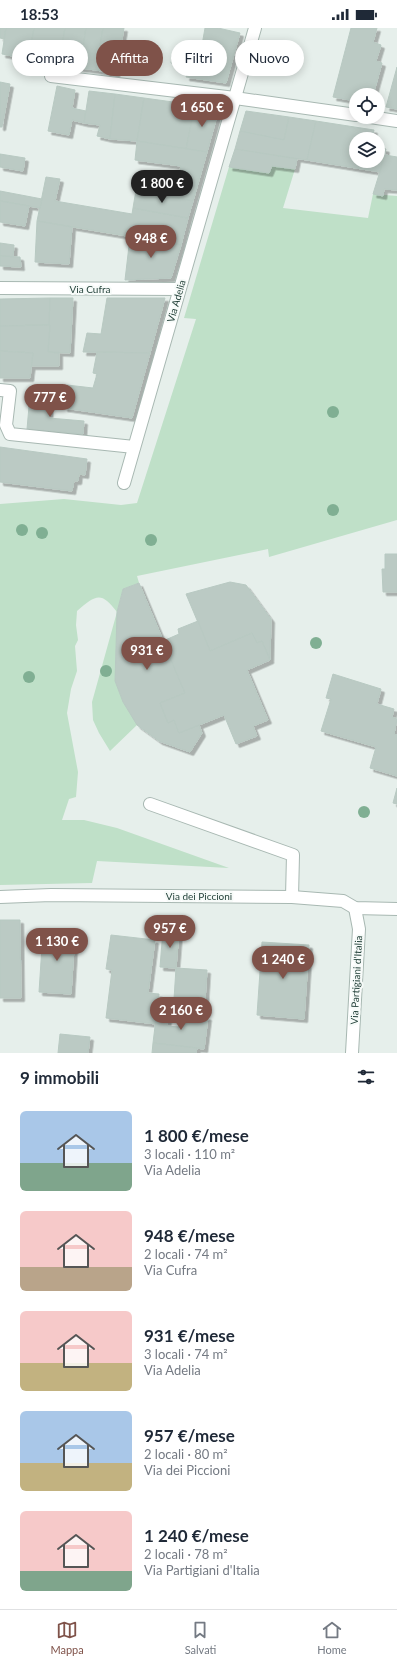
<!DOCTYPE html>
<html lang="it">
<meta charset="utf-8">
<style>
body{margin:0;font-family:Lato,sans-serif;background:#f6f6f7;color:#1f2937;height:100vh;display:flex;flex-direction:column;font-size:15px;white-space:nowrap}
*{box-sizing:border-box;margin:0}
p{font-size:13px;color:#747a83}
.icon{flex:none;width:22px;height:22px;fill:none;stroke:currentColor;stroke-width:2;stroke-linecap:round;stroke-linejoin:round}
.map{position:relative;height:1025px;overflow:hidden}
.details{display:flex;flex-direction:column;background:#fff;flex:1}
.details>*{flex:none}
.guide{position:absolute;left:12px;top:12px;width:373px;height:36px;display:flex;gap:8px}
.controls{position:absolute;left:349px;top:60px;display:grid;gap:8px}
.controls a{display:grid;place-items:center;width:36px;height:36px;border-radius:50%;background:#fff;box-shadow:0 2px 10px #0003;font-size:20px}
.price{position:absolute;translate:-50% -34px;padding:0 9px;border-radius:14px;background:#7f5249;color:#fff;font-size:13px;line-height:26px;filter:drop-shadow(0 1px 2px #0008)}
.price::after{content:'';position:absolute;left:50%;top:24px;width:12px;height:9px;margin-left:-6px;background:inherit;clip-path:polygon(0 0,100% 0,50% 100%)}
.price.on{background:#222;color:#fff}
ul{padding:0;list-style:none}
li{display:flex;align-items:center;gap:12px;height:100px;padding:0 20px}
li span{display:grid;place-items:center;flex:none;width:112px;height:80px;border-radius:6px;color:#555}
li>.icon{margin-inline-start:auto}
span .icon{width:48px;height:48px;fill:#fffc;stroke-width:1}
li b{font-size:17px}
h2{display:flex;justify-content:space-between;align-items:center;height:48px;padding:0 20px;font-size:17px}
.chip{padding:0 14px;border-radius:18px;background:#fff;box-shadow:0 2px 10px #0003;font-size:14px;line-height:36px}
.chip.on{background:#7f5249;color:#fff}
.status{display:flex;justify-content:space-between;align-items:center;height:28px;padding:0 20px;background:#fff;direction:ltr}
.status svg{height:11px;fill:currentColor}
.menu{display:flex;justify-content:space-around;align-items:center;height:56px;border-top:1px solid #e0e1e3;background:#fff;font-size:11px;color:#747a83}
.menu a{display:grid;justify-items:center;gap:2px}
.menu .on{color:#7f5249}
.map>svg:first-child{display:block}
</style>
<div class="status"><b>18:53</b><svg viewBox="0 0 49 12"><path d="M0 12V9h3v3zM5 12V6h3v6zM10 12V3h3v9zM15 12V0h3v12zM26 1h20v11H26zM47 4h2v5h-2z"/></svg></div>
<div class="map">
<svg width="397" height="1025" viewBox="0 0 397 1025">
<defs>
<filter id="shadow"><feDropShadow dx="3.5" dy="3.5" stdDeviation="0" flood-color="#0004"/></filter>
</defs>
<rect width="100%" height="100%" fill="#e6efeb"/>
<!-- green -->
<path fill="#bfe0c8" d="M272,138L295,141L283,180L368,190L373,166L397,168V492L269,529L268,521L137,548L139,555L123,561L117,584L137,697L110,723L99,705L93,692L92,674L117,584C101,563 96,567 77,583L76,597L78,612L75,618L77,643L71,661L67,685L78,744L76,769L69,771L62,792H84L117,800L229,840L97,833L92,855L0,857V476L64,471L121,477L137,475L196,291L184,290L229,139L269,145Z"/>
<!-- building -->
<g fill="#bbcac4" stroke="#b8c9c2" filter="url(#shadow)">
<polygon points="0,0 6,0 4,11 0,10"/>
<polygon points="6,0 34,0 29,31 2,26"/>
<polygon points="34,0 65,0 59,36 29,31"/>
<polygon points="65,0 86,0 80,40 59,36"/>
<polygon points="86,0 103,0 96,42 80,40"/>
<polygon points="103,0 124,0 116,46 96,42"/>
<polygon points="205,0 218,0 240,5 226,55 186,49 189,39 171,35 173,24 192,28 195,16 202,17"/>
<polygon points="351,0 377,0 373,14 381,17 376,33 382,35 373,67 356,67 356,73 333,69"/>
<polygon points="397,39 397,81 386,79"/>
<polygon points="0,54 10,56 2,99 0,99"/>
<polygon points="57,58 75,62 72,80 86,83 84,95 72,92 69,107 48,103"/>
<polygon points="89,63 115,66 110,111 97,108 100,97 84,95"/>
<polygon points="115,66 144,70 137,113 110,111"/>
<polygon points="144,70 195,77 186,121 137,113"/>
<polygon points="195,77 219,81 207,124 186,121"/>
<polygon points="246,83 289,89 284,112 240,103"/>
<polygon points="289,89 316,93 307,132 235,121 240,103 284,112"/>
<polygon points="316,93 374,102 372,111 356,111 356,133 378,133 378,119 386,121 380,144 307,132"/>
<polygon points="137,113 207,124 193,173 156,166 161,147 178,150 181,138 135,132"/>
<polygon points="235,121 297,131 295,141 272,138 269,145 229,139"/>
<polygon points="0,126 25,130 23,143 0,139"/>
<polygon points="385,127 397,129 397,162 384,161 383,168 373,166"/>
<polygon points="46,149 60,151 55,173 132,186 133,180 188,190 181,217 37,193"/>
<polygon points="136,162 193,173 188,190 133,180"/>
<polygon points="0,163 42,171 40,180 0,173"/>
<polygon points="0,173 29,178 25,198 0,194"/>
<polygon points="37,193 72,199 69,236 35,234"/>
<polygon points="130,209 181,217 171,250 125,252"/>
<polygon points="0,215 14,217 13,229 0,228"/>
<polygon points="0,228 20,229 21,239 0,238"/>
<polygon points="50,270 50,297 0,298 0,271"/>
<polygon points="50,270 73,270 70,325 48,324"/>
<polygon points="107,270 165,270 150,325 83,324 87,305 101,306"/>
<polygon points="50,297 48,324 59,325 59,338 31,338 33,325 0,323 0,298"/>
<polygon points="0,323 33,325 30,350 0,350"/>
<polygon points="97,324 150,325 132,390 64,380 67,357 93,360 97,346 93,345"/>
<polygon points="30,367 50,370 49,390 84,393 83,406 27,401"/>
<polygon points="0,419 87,431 85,447 79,446 78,453 74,453 72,463 0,454"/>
<polygon points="385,526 397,526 397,564 383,564 382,541 385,541"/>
<polygon points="230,554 246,557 271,591 270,632 262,613 257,615 252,605 210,623 186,566"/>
<polygon points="139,555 185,665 160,675 168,695 174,692 179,705 199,697 202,705 190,724 159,713 137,697 123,674 115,653 117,584 123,561"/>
<polygon points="198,593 210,623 252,605 257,615 262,613 270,632 247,642 268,692 253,698 257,708 236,716 224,687 179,705 174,692 168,695 160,675 185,665 163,613 179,606 178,601"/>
<polygon points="333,646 381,661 377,676 394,681 392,689 397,691 394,706 397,707 397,748 370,740 376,719 321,703 331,671 326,670"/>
<polygon points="397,760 397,776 393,775"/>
<polygon points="0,892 20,892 21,970 0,970"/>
<polygon points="163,902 179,903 176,940 160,939"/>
<polygon points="43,903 75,905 71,966 39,964"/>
<polygon points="111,907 155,912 148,965 159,966 156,996 106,990 112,942 106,941"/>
<polygon points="262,914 309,917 304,991 257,987"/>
<polygon points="176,940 207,942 205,973 174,971"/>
<polygon points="157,982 169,984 167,998 179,999 180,986 208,989 204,1021 153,1015"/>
<polygon points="60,1006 90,1009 88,1025 58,1025"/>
<polygon points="153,1015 197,1020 196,1025 152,1025"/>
</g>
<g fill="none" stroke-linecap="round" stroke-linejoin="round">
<defs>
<polyline id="service" points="0,362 10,363 6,397 10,406 134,419"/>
<g id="minor">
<polyline points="51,48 235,70 356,87"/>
<polyline points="370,89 397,93"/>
<polyline points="0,260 179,261"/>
<polyline points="124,455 255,0"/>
<polyline points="150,776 293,827 292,869"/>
<polyline points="0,869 51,867 292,869 343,873 355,880 397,881"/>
<polyline points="352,1025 359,901 355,880"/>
</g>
</defs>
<!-- service casing -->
<use href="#service" stroke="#a8b8b2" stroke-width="14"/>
<!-- minor casing -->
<use href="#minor" stroke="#a8b8b2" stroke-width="14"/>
<!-- service -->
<use href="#service" stroke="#fff" stroke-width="12"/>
<!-- minor -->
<use href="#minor" stroke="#fff" stroke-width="12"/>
</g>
<!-- trees -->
<g fill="#80af93">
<circle cx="333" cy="384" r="6"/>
<circle cx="333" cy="482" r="6"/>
<circle cx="22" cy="502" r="6"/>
<circle cx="42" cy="505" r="6"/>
<circle cx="151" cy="512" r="6"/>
<circle cx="316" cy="615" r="6"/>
<circle cx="106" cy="643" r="6"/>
<circle cx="29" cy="649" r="6"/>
<circle cx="364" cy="784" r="6"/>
</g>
<g text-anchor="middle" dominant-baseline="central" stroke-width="4" stroke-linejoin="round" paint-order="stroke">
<!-- street labels -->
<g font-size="10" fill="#24423a" stroke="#f7fbf9">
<text x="90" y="261">Via Cufra</text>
<text transform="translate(176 273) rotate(-74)">Via Adelia</text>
<text x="199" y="868">Via dei Piccioni</text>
<text transform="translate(356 952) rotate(-87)">Via Partigiani d'Italia</text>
</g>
</g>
</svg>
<div class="controls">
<a><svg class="icon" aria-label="locate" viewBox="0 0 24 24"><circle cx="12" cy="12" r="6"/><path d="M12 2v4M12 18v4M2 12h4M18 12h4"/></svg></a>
<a><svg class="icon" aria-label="layers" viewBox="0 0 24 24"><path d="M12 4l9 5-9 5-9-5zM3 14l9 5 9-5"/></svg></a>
</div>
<b class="price" style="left:202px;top:100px">1 650 €</b>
<b class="price on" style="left:162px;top:176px">1 800 €</b>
<b class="price" style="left:151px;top:231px">948 €</b>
<b class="price" style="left:50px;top:390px">777 €</b>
<b class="price" style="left:147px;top:643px">931 €</b>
<b class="price" style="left:170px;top:921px">957 €</b>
<b class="price" style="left:57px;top:934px">1 130 €</b>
<b class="price" style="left:283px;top:952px">1 240 €</b>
<b class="price" style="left:181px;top:1003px">2 160 €</b>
<div class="guide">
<a class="chip">Compra</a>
<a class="chip on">Affitta</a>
<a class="chip">Filtri</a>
<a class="chip">Nuovo</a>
</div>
</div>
<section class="details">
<h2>9 immobili<svg class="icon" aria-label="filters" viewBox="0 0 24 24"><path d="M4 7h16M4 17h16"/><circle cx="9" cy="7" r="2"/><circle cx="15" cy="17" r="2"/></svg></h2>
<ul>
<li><span style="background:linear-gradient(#a9c7e8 65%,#7fa58c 0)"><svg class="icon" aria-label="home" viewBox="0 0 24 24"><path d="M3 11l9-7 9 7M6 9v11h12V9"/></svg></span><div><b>1 800 €/mese</b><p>3 locali · 110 m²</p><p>Via Adelia</p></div></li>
<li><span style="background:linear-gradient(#f6c9c9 70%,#b9a48a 0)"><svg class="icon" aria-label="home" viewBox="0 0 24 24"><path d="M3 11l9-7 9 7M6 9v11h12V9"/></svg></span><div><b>948 €/mese</b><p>2 locali · 74 m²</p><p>Via Cufra</p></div></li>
<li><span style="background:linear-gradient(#f6c9c9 65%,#c2b280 0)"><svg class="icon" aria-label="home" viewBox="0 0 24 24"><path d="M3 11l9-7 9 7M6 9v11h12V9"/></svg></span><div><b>931 €/mese</b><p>3 locali · 74 m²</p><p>Via Adelia</p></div></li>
<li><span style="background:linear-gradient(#a9c7e8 65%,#c2b280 0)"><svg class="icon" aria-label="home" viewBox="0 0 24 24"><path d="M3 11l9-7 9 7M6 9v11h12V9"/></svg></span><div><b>957 €/mese</b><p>2 locali · 80 m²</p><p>Via dei Piccioni</p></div></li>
<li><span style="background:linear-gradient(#f6c9c9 75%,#7fa58c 0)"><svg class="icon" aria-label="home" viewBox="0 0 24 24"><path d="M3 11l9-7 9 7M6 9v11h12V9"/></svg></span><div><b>1 240 €/mese</b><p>2 locali · 78 m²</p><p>Via Partigiani d'Italia</p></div></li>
</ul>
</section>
<nav class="menu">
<a class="on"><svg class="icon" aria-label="map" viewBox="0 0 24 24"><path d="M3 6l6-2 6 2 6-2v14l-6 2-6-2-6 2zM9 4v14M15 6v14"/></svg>Mappa</a>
<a><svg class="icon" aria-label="saved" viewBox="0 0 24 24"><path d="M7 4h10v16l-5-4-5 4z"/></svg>Salvati</a>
<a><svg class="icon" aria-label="home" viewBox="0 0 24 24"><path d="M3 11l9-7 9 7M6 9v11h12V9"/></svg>Home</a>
</nav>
